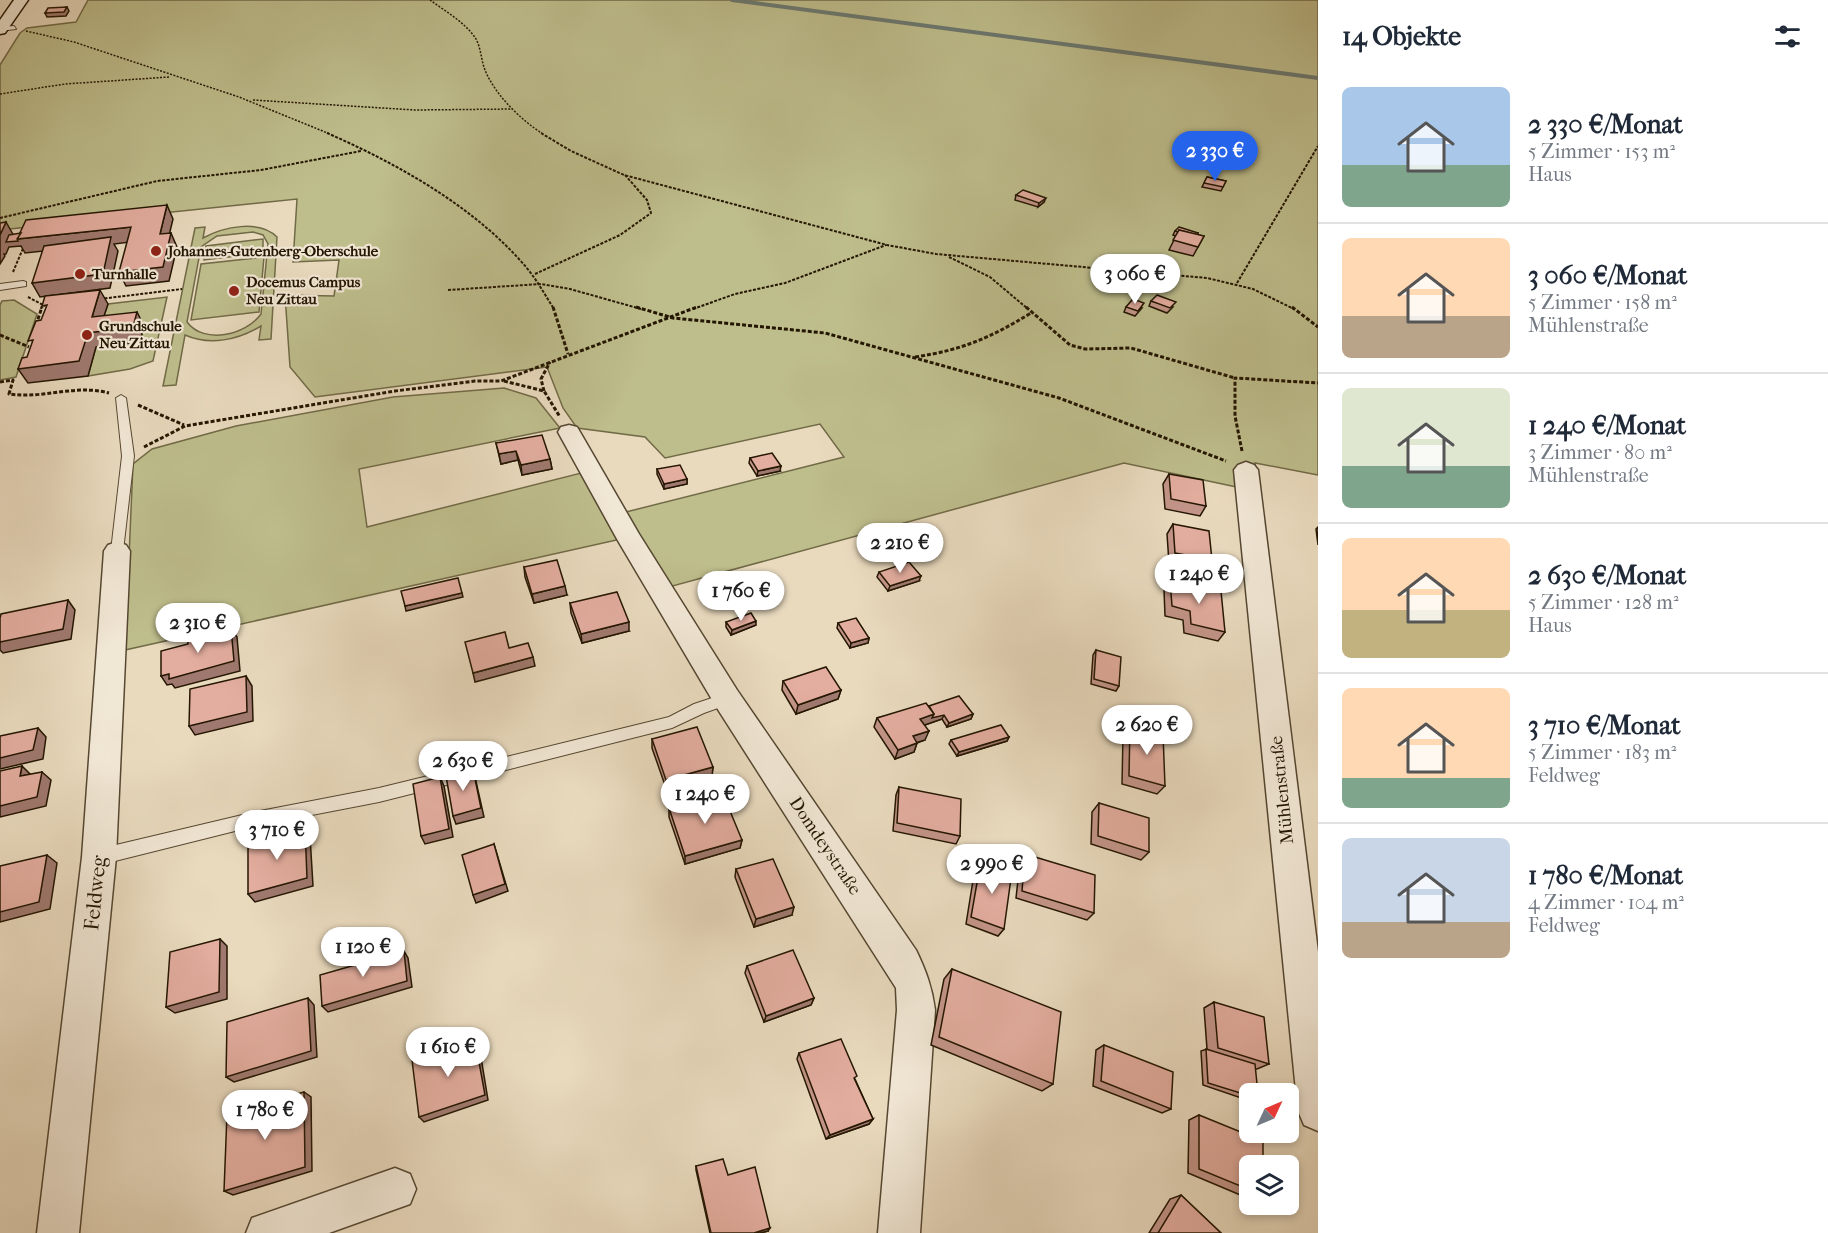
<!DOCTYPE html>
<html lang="de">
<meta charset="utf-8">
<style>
body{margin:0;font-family:"IM FELL French Canon",serif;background:#f6f6f7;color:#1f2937;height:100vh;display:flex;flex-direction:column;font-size:22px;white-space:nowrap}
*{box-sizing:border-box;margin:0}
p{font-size:20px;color:#747a83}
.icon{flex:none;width:33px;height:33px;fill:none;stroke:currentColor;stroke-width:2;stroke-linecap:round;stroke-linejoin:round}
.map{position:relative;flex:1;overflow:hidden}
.side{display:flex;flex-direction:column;background:#fff;width:510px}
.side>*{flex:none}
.needle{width:39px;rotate:46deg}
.tools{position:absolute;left:1239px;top:1083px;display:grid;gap:12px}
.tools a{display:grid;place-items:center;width:60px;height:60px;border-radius:9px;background:#fff;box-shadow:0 3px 9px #0003;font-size:30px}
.price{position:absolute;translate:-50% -51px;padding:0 14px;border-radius:21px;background:#fff;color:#222;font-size:20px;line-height:39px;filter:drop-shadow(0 2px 3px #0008)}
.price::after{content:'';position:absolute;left:50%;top:36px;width:18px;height:14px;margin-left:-9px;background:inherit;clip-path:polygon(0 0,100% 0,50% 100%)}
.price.active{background:#2563eb;color:#fff}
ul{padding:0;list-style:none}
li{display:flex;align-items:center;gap:18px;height:150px;padding:0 24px}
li+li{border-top:2px solid #e0e1e3}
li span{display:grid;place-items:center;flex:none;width:168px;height:120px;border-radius:9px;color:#555}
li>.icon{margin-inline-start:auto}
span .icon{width:72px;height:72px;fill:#fffc;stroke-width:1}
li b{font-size:26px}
h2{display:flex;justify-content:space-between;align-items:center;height:72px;padding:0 24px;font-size:26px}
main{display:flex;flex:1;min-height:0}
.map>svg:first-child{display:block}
</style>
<main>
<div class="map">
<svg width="1318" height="1233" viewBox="0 0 1318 1233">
<rect width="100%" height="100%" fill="#e9dabe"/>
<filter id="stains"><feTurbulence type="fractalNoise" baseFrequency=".00333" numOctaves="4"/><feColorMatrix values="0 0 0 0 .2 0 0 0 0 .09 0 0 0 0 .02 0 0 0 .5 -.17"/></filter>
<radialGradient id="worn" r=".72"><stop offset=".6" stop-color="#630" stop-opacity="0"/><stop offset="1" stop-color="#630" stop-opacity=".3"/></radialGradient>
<!-- green -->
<g fill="#bebd8c" stroke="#716a47" stroke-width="1.5" fill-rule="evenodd">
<polygon points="88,0 1318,0 1318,475 1255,463 1260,492 1124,463 669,587 622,513 844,457 820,424 665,458 645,437 577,428 563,408 547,367 315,397 290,367 285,295 334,296 339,260 293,262 297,199 0,230 0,65 20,33 27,28 76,22"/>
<path d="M205,227L203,238C223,227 259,219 277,237L271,339L259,340L261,326C238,340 210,346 185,335L176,385L163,386L195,228ZM253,232L263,235L268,244L261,314C246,335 204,345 187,322L201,247L217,236Z"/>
<polygon points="263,239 263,253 204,260 206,246"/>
<polygon points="264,257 259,312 191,320 201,264"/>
<polygon points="167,297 153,361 130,369 88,376 96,347 140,341 144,326 99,331 108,304"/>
<polygon points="14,300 37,314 16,377 0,380 0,305 2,301"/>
<polygon points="504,388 536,398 560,428 359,469 367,527 585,472 621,539 125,650 133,464 152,449 236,426 393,397"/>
</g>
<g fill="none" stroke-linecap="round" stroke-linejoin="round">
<!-- stream -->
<polyline stroke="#6b7870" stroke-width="4" points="732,0 1318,78"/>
<defs>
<g id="lane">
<polygon points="14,26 16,29 0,31 0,27"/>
<polygon points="23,281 26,282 26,286 0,290 0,284"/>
<polygon points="121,395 126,398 134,456 123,551 117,556 111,551 122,456 116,398"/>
<polygon points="727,693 732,695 734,699 732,703 704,713 672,728 379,802 255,826 99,865 93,863 91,857 93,851 99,849 255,812 379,788 669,717 694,704"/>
</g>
<g id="street">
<path d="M569,425L577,427L580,432L639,534L737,690L916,950C926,971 932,987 935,1010L920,1233H878L897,1010L896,988L717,708L617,539L558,432L561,427Z"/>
<polygon points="1246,462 1254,465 1258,470 1318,952 1318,1131 1304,1125 1298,1111 1234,470 1238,465"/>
<polygon points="117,542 126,545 130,551 116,857 79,1233 37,1233 82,857 104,551 108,545"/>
<polygon points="395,1168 410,1174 416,1189 410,1204 329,1233 246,1233 252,1218"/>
</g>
<polygon id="secondary" points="14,0 28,0 5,33 0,34 0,20"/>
</defs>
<!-- lane casing -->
<use href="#lane" stroke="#554731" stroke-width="2"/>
<!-- street casing -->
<use href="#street" stroke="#554731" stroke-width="3"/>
<!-- secondary casing -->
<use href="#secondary" stroke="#241602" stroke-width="3"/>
<!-- path-far2 -->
<g stroke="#241602" stroke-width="1.5" stroke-dasharray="2 1.5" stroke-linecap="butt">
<path d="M430,0C445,11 466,23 476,39C481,48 481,60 485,70C495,95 521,120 543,134"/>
<polyline points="26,31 74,42 239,97 330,134"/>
<polyline points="0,94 65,84 169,77"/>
<polyline points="253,100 415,110 512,109"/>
</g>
<!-- path-far1 -->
<g stroke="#241602" stroke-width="2" stroke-dasharray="3 1.5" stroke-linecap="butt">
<path d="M327,133C398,164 475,207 526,267C537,280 545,295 554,309"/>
<polyline points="541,133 571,151 624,175 887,245 936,254 1207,278 1253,289 1294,309"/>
<polyline points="0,218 157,181 261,170 361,151"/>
<polyline points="949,257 990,277 1028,309"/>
<polyline points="13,272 24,246"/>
<polyline points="535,274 620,235 651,213 647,200 625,175"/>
<polyline points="1237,283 1318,146"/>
<polyline points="448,290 541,284 570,289 641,309"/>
<polyline points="28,297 45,306"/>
<polyline points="100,299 182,289"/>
<polyline points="41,309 42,306"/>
<polyline points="693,309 735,294 785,283 886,245"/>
</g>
<!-- path -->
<g stroke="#241602" stroke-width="3" stroke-dasharray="4 2" stroke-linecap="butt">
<polyline points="553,307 568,354"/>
<polyline points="636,307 673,318 825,333 1059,398 1226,461"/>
<polyline points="1026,307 1070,345 1085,349 1131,348 1235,378"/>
<polyline points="1292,307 1318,327"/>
<polyline points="36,325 42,307"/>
<polyline points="0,335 29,347"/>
<path d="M915,357C962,350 990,338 1031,313"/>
<polyline points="504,381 544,391 560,417"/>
<path d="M0,382L13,380L9,394C46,399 74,384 109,393"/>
<polyline points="544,391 541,379 550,362"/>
<polyline points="138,405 184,425"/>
<polyline points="144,447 185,426 395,391 475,381 501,381 697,307"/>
<polyline points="1242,451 1235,416 1235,378 1318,383"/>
</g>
<!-- lane -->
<use href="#lane" fill="#f1e7d5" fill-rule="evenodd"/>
<!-- street -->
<use href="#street" fill="#f1e7d5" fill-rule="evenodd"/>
<!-- secondary -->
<use href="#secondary" fill="#f1e7d5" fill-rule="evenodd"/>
</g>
<!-- wall -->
<g fill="#c39589" stroke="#241602" stroke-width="1.5">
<polygon points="1207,177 1226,181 1221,191 1202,187"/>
<polygon points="1016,195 1044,202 1038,207 1015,200"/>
<polygon points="1175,231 1198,233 1197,235 1204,236 1193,256 1169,250 1176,236 1173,235"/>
<polygon points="1151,301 1173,307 1167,313 1149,306"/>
<polygon points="1126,307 1142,308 1135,316 1124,312"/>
<polygon points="496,443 550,459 552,469 522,475 518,460 501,464"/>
<polygon points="750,458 780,471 757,476 749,463"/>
<polygon points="657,469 687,479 687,484 664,489 657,474"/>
<polygon points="1169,474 1206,506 1200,516 1165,509 1163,484"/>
<polygon points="1173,524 1212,560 1205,570 1169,563 1167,534"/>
<polygon points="1318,527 1318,545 1316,529"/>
<polygon points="524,567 567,595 534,603 525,577"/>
<polygon points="879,572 919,581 888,591 877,577"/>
<polygon points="1170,580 1225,632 1218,641 1184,633 1183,620 1165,616 1164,590"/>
<polygon points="570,603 629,631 582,643 571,613"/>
<polygon points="726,622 756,625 731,635 726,627"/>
<polygon points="838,623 869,638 868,643 850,648 837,628"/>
<polygon points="1096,650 1119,686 1116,691 1091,684 1093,655"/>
<polygon points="783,681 841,690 838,699 796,714 782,690"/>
<polygon points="929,706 973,714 971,719 947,727 942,719 925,725 925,740 917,743 914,752 895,759 874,727 877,718"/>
<polygon points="1130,725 1165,786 1157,794 1122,784 1123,734"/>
<polygon points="1009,737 1007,741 957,756 949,744 951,740"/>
<polygon points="652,739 713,767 712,776 666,788 652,748"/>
<polygon points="899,787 960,836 956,844 893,831 896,795"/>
<polygon points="1099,803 1149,852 1141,860 1091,844 1092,812"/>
<polygon points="669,808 742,840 740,848 685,864 669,817"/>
<polygon points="1025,854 1094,913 1087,920 1016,898 1020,862"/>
<polygon points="981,860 1004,929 998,936 966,924 975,868"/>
<polygon points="736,869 792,915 754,927 735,877"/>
<polygon points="747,966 814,998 811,1005 764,1022 745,973"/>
<polygon points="952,969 1053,1084 1042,1091 931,1045 944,979"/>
<polygon points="1214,1002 1269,1064 1257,1069 1255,1069 1250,1094 1250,1101 1203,1085 1201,1051 1207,1049 1204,1008"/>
<polygon points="1104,1045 1171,1109 1162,1113 1093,1086 1096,1050"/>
<polygon points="799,1053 855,1079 873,1119 869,1124 826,1139 797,1059"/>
<polygon points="1199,1115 1250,1166 1250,1199 1188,1173 1189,1120"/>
<polygon points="696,1166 728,1175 768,1231 760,1233 710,1233 696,1170"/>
<polygon points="1181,1195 1221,1233 1149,1233 1170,1199"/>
</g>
<!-- shaded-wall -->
<g fill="#9f796f" stroke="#241602" stroke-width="1.5">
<polygon points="67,7 69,11 66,16 47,17 45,13"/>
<polygon points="1046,198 1044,202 1038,207 1039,203"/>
<polygon points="167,205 173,219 166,248 160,234"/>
<polygon points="6,222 14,236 17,239 131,227 138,241 114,244 118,251 110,288 40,297 32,283 109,244 25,253 21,246 9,247 6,254 4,254 5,256 0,264 0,235"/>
<polygon points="171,233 177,247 169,281 126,286 119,272"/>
<polygon points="100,290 108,304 99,331 137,312 144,326 140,342 96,347 88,376 28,383 18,369 92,317"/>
<polygon points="516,451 518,460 501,464 499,454"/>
<polygon points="550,459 552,469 522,475 521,465"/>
<polygon points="781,466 780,471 757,476 758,471"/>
<polygon points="687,479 687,484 664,489 664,484"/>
<polygon points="921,576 919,581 888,591 890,586"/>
<polygon points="565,586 567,595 534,603 532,594"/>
<polygon points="462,593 463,597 406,611 405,606"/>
<polygon points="68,600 75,610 71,639 3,653 0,650 0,642"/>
<polygon points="756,621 756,625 731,635 732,630"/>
<polygon points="629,622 629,631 582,643 581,634"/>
<polygon points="231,628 237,637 240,671 175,688 172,684 167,685 161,676"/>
<polygon points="869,638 868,643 850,648 851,643"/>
<polygon points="533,657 535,666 475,682 473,673"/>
<polygon points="246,676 252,686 253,721 195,735 189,726"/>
<polygon points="841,690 838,699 796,714 798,705"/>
<polygon points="934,714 944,715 942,719 916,728 920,719"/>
<polygon points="973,714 971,719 947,727 949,723"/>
<polygon points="38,728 46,737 43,759 0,769 0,758"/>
<polygon points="929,731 925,740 909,745 913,736"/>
<polygon points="1009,737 1007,741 957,756 959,752"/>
<polygon points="917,743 914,752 895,759 898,750"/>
<polygon points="22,766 31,775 20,776"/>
<polygon points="713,767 712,776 666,788 666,780"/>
<polygon points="473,769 475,777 484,817 456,824 453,816"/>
<polygon points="42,772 51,780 46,806 0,817 0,806"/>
<polygon points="440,777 444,786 453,837 425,844 421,836"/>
<polygon points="305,828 310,836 313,886 255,902 248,894"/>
<polygon points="742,840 740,848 685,864 685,856"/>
<polygon points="494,844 508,891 476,903 473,895"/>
<polygon points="47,855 57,863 50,909 0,922 0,912"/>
<polygon points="794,907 792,915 754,927 756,919"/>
<polygon points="220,939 227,946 227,999 175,1013 166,1007"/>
<polygon points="404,951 408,958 412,987 328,1012 322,1006"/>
<polygon points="308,998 314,1005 317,1057 234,1082 226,1077"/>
<polygon points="814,998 811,1005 764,1022 766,1016"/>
<polygon points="475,1040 479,1045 488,1100 424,1122 419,1117"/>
<polygon points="304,1092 311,1097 312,1171 233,1195 224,1191"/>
<polygon points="873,1119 869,1124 826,1139 830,1135"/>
<polygon points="770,1228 768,1231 760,1233 754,1233"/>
</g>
<!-- building -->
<g fill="#e3ad9f" stroke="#241602" stroke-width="1.5">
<polygon points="67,7 64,12 45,13 48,8"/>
<polygon points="1207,177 1226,181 1223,187 1204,183"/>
<polygon points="1023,190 1046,198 1039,203 1016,195"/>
<polygon points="167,205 160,234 171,233 163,267 119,272 131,227 17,239 26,220"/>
<polygon points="6,222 0,235 0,223"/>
<polygon points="1179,227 1198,233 1197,235 1179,230 1178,232 1175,231"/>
<polygon points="1179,230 1204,236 1198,247 1173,240"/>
<polygon points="21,233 17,239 18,241 6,242 9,235"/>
<polygon points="111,237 103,274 32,283 44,246"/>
<polygon points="100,290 92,317 137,312 133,327 88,333 79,361 18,369 22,358 27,357 33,340 28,341 36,321 41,320 47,305 42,306 45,296"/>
<polygon points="1157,295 1176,302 1170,308 1151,301"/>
<polygon points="1133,299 1144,303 1138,311 1126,307"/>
<polygon points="542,435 550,459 521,465 516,451 499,454 496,443"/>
<polygon points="772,453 781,466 758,471 750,458"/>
<polygon points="680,465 687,479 664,484 657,469"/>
<polygon points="1169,474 1203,480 1206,506 1171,499"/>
<polygon points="1173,524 1209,531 1212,560 1175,553"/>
<polygon points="557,560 565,586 532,594 524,567"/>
<polygon points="909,562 921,576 890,586 879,572"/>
<polygon points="458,578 462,593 405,606 401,591"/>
<polygon points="1170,580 1221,591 1225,632 1191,624 1190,611 1172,606"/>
<polygon points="617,592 629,622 581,634 570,603"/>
<polygon points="68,600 63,629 0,642 0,618 1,614"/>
<polygon points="751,613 756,621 732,630 726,622"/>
<polygon points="856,618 869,638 851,643 838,623"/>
<polygon points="231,628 234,661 169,679 169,674 161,676 161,651 188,644 188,639"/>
<polygon points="505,632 509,648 528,643 533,657 473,673 465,642"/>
<polygon points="1096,650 1121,657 1119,686 1094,679"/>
<polygon points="826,667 841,690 798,705 783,681"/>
<polygon points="246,676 247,712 189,726 190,689"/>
<polygon points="959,696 973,714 949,723 944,715 932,718 934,714 929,706"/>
<polygon points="926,703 934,714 920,719 929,731 913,736 917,743 898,750 877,718"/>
<polygon points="1001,725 1009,737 959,752 951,740"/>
<polygon points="1130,725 1163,734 1165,786 1129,776"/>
<polygon points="697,727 713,767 666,780 652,739"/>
<polygon points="38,728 33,750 0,758 0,736"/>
<polygon points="22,766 20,776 42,772 37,797 0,806 0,771"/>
<polygon points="473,769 481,808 453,816 446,776"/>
<polygon points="440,777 449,829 421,836 413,784"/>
<polygon points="899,787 961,799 960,836 897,823"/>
<polygon points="723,794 742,840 685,856 669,808"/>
<polygon points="1099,803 1149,818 1149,852 1098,836"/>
<polygon points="305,828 307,878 248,894 248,842"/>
<polygon points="494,844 505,884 473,895 462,855"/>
<polygon points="1025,854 1095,875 1094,913 1022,891"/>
<polygon points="47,855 39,902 0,912 0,866"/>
<polygon points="773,859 794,907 756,919 736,869"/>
<polygon points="981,860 1012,871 1004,929 971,917"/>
<polygon points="220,939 219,992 166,1007 170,952"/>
<polygon points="793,950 814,998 766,1016 747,966"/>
<polygon points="404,951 407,981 322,1006 320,975"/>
<polygon points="952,969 1061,1012 1053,1084 939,1037"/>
<polygon points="308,998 311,1051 226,1077 227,1022"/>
<polygon points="1214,1002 1264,1017 1269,1064 1218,1048"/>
<polygon points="841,1039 857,1076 854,1078 873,1119 830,1135 799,1053"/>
<polygon points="475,1040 485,1095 419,1117 412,1060"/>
<polygon points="1104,1045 1173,1072 1171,1109 1101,1081"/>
<polygon points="1206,1049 1255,1064 1258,1094 1250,1094 1250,1096 1208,1083"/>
<polygon points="304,1092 305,1167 224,1191 227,1114"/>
<polygon points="1199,1115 1263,1141 1263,1166 1250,1166 1250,1190 1199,1169"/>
<polygon points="723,1159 728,1175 755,1167 770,1228 754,1233 711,1233 696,1166"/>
<polygon points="1181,1195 1221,1233 1158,1233"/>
</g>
<!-- markers -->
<g fill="#8f2418" stroke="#f1e7d5" stroke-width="2">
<circle cx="156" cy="251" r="6"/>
<circle cx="80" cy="274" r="6"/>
<circle cx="234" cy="291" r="6"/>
<circle cx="87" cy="335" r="6"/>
</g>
<g text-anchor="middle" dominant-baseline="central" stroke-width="4.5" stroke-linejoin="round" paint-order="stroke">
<!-- far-poi labels -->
<g font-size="15" font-weight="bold" fill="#241602" stroke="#f1e7d5" text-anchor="start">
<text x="168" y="251">Johannes-Gutenberg-Oberschule</text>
<text x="92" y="274">Turnhalle</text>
<text x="246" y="282">Docemus Campus<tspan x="246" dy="17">Neu Zittau</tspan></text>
<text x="99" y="326">Grundschule<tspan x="99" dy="17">Neu Zittau</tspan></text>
</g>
<!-- street labels -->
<g font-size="18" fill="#241602" stroke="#f1e7d5">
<text transform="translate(1282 790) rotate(-96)">Mühlenstraße</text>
<text transform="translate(825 846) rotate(56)">Domdeystraße</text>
</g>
<!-- near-street labels -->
<g font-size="21" fill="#241602" stroke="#f1e7d5">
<text transform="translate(95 893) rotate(-84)">Feldweg</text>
</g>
</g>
<rect width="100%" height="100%" filter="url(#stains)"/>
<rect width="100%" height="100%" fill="url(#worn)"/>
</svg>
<div class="tools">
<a><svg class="needle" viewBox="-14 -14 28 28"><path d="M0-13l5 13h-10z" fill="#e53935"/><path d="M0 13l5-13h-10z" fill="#747a83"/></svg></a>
<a><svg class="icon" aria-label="layers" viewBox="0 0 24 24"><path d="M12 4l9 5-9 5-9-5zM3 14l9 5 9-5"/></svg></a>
</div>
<b class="price active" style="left:1215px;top:182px">2 330 €</b>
<b class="price" style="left:1135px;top:305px">3 060 €</b>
<b class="price" style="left:900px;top:574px">2 210 €</b>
<b class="price" style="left:1199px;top:605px">1 240 €</b>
<b class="price" style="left:741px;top:622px">1 760 €</b>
<b class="price" style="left:198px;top:654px">2 310 €</b>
<b class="price" style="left:1147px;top:756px">2 620 €</b>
<b class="price" style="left:463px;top:792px">2 630 €</b>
<b class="price" style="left:705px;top:825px">1 240 €</b>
<b class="price" style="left:277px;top:861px">3 710 €</b>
<b class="price" style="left:992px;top:895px">2 990 €</b>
<b class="price" style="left:363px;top:978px">1 120 €</b>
<b class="price" style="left:448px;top:1078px">1 610 €</b>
<b class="price" style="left:265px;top:1141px">1 780 €</b>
</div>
<section class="side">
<h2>14 Objekte<svg class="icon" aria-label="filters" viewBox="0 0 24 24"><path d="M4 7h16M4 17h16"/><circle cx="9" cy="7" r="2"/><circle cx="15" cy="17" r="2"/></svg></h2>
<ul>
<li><span style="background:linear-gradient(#a9c7e8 65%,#7fa58c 0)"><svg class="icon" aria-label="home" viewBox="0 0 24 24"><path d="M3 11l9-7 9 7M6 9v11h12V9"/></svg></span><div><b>2 330 €/Monat</b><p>5 Zimmer · 153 m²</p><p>Haus</p></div></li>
<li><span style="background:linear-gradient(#ffd9b3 65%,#b9a48a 0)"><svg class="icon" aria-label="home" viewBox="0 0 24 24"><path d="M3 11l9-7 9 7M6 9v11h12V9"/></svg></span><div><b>3 060 €/Monat</b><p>5 Zimmer · 158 m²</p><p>Mühlenstraße</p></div></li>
<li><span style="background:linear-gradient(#dfe7d0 65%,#7fa58c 0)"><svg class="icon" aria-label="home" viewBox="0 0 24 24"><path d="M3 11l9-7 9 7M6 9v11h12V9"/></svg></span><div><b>1 240 €/Monat</b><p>3 Zimmer · 80 m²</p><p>Mühlenstraße</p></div></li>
<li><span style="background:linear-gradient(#ffd9b3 60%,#c2b280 0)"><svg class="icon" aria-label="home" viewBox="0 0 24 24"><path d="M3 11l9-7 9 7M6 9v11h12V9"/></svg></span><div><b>2 630 €/Monat</b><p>5 Zimmer · 128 m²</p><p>Haus</p></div></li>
<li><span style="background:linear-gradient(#ffd9b3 75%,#7fa58c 0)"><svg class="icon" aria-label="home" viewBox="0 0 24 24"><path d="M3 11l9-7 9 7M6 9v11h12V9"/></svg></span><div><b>3 710 €/Monat</b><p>5 Zimmer · 183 m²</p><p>Feldweg</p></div></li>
<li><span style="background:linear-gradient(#c9d6e8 70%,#b9a48a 0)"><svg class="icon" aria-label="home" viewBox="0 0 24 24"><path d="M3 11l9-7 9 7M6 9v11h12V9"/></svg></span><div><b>1 780 €/Monat</b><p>4 Zimmer · 104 m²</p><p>Feldweg</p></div></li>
</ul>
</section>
</main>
